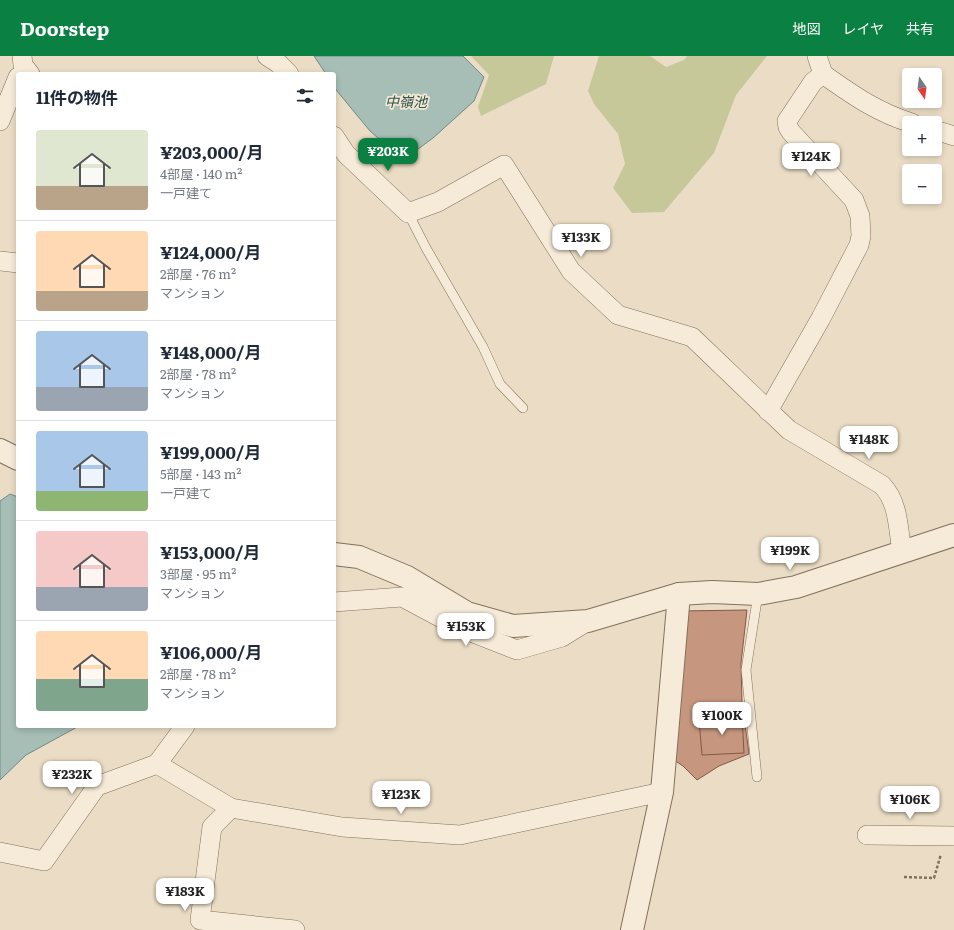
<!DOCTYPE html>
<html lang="ja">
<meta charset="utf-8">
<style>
body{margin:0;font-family:Literata,"Noto Sans JP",serif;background:#f2f2f3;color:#1f2937;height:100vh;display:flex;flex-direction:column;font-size:15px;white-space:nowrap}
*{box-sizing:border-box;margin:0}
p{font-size:13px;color:#747a83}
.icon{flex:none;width:22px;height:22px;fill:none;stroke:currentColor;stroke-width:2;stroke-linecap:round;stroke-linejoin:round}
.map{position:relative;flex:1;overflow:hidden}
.side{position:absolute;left:16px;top:16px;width:320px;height:656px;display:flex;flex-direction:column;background:#fff;border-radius:4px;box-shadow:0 2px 6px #0003}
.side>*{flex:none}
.needle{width:26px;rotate:166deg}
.fabs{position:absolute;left:902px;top:12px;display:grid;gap:8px}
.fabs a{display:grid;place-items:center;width:40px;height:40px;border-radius:4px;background:#fff;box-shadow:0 2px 6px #0003;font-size:20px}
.price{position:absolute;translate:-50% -34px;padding:0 9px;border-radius:8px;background:#fff;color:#222;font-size:13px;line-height:26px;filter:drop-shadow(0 1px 2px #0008)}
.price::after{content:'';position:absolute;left:50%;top:24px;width:12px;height:9px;margin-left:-6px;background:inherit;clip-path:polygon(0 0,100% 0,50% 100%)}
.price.active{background:#0b8043;color:#fff}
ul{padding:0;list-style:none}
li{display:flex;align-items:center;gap:12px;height:100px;padding:0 20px}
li+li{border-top:1px solid #e0e1e3}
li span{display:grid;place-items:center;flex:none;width:112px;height:80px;border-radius:4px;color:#555}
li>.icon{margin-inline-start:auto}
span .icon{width:48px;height:48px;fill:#fffc;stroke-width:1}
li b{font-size:17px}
h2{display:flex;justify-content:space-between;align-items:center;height:48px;padding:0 20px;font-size:17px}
header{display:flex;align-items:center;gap:24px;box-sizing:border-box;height:56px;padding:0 20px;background:#0b8043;color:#fff}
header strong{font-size:19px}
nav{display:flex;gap:22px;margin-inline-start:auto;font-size:14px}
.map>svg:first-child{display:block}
</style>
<header>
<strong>Doorstep</strong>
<nav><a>地図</a><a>レイヤ</a><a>共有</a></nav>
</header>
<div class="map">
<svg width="954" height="874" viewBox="0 0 954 874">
<rect width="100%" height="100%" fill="#ebddc5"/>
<!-- green -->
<g fill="#c6c89a">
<polygon points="471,0 554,0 546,28 481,60 478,51 489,19"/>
<polygon points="599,0 650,0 666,11 684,4 687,0 767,0 736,39 714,97 664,156 632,157 613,132 625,108 618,78 594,48 588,35"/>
</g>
<!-- water -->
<g fill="#a6beb6" stroke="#6e8c82">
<polygon points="314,0 463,0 484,21 474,45 433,82 403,104 370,75 337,35 334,31 334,18 326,18"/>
<polygon points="10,438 18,441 18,670 79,670 26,699 0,724 0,445"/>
</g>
<!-- building -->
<g fill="#c6977e" stroke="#825844">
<polygon points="747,554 741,607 742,646 749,698 719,710 697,724 683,710 668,700 680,555"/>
<polygon points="742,661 744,697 702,699 699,664"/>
</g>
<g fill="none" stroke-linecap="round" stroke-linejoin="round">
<defs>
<g id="service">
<polyline points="408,157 426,192 483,291 500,328 523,352"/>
<polyline points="757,721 746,614 758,538"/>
</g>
<g id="minor">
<polyline points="22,0 23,9 30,18"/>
<polyline points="267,0 278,7 289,18"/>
<polyline points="817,0 823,18"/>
<polyline points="0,65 18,21"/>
<polyline points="935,74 954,80"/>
<path d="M334,80L346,98L408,157L438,146L504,109L571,215L618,259L692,281L789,374L882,429C899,447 898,473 902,496"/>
<polyline points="0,205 18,207"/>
<path d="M768,355L821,262L859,189L861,180L860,160L854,144L791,76L788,71L787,65L813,26L823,18C851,38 878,57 912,67"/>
<polyline points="334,546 402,541 458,571 517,594 562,581 588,565"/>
<polyline points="185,670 157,708 231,752 342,771 460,779 662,736"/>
<polyline points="231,752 212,771 200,864 295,874"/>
<polyline points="867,779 954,780"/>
<polyline points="0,796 44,805 97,730 157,708"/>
</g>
<g id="tertiary">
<polyline points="0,394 18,403"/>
<polyline points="334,498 359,501 407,521 467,557 513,570 588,565 679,538 712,536 758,538 796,531 954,479"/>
<polyline points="632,874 662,736 679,538"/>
</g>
</defs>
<!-- service casing -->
<use href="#service" stroke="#846f5c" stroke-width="10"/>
<!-- minor casing -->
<use href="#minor" stroke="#846f5c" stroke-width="20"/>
<!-- tertiary casing -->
<use href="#tertiary" stroke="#846f5c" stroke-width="24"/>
<!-- path -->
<polyline stroke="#846f5c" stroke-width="2.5" stroke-dasharray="3 2" stroke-linecap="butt" points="904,821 934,822 941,798"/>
<!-- service -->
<use href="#service" stroke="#f6ebd8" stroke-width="9"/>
<!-- minor -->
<use href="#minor" stroke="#f6ebd8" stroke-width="19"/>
<!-- tertiary -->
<use href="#tertiary" stroke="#f6ebd8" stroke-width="22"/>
</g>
<g text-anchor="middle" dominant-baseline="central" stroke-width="3.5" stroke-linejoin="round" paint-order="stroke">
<!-- water labels -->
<g font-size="14" font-style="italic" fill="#30544f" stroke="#f3e8d4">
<text x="406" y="45">中嶺池</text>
</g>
</g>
</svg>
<div class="fabs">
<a><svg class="needle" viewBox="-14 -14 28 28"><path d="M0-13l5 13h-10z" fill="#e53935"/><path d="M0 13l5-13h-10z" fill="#747a83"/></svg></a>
<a>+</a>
<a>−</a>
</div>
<b class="price active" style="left:388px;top:116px">¥203K</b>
<b class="price" style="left:811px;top:121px">¥124K</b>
<b class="price" style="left:581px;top:202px">¥133K</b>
<b class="price" style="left:869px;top:404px">¥148K</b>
<b class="price" style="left:790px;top:515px">¥199K</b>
<b class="price" style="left:466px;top:591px">¥153K</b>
<b class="price" style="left:722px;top:680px">¥100K</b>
<b class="price" style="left:72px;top:739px">¥232K</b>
<b class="price" style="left:401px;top:759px">¥123K</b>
<b class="price" style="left:910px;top:764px">¥106K</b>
<b class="price" style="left:185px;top:856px">¥183K</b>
<section class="side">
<h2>11件の物件<svg class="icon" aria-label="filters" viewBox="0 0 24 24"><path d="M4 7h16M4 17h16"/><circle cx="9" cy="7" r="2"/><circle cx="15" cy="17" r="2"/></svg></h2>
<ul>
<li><span style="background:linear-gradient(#dfe7d0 70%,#b9a48a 0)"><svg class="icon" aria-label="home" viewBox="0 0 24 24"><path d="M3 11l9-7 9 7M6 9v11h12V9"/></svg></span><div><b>¥203,000/月</b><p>4部屋 · 140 m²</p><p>一戸建て</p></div></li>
<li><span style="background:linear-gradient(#ffd9b3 75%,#b9a48a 0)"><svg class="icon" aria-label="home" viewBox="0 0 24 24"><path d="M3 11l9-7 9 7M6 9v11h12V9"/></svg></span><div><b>¥124,000/月</b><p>2部屋 · 76 m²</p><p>マンション</p></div></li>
<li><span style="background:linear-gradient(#a9c7e8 70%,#9aa5b1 0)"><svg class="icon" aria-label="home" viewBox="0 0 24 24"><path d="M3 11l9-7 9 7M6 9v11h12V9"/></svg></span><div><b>¥148,000/月</b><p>2部屋 · 78 m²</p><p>マンション</p></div></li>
<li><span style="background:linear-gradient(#a9c7e8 75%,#8fb573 0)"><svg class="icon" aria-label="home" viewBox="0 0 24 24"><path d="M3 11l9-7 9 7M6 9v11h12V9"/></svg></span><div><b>¥199,000/月</b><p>5部屋 · 143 m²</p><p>一戸建て</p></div></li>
<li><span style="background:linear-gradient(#f6c9c9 70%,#9aa5b1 0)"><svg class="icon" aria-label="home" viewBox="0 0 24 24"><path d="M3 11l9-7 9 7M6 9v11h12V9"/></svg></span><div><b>¥153,000/月</b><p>3部屋 · 95 m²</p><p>マンション</p></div></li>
<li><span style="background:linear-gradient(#ffd9b3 60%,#7fa58c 0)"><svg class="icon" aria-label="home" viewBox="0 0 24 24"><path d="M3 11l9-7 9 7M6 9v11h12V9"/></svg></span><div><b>¥106,000/月</b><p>2部屋 · 78 m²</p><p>マンション</p></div></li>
</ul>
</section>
</div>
